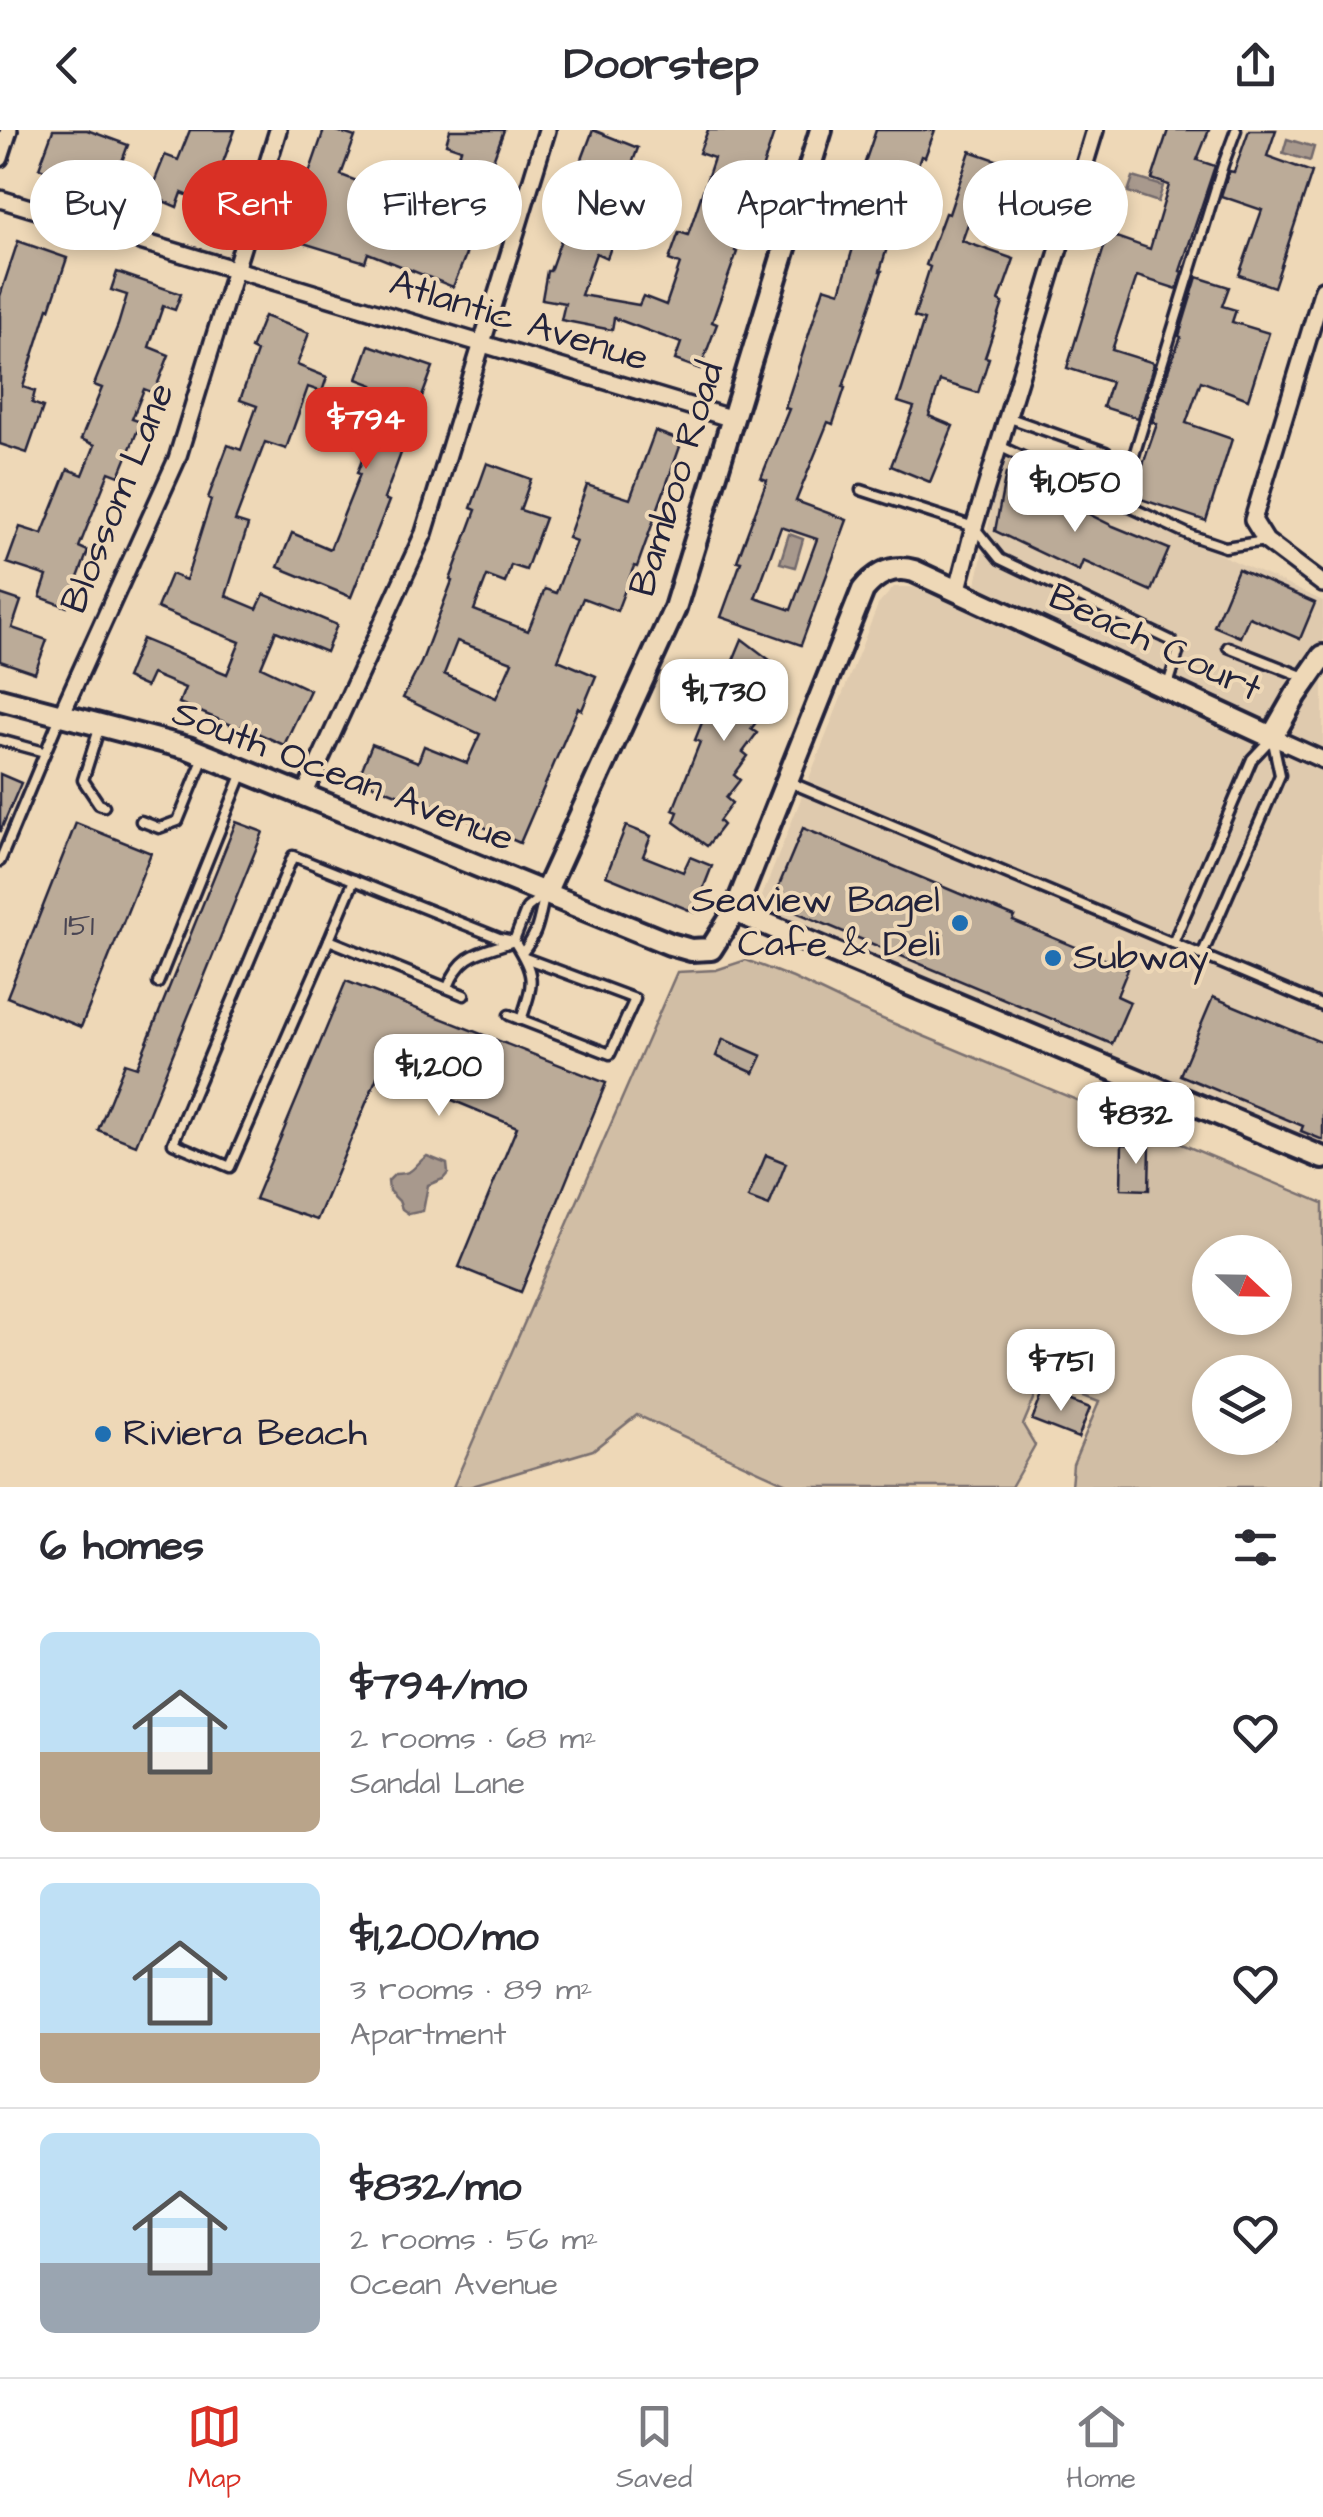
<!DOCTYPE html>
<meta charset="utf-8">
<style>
body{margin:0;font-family:"Architects Daughter",sans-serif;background:#f2f2f3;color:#2b2b33;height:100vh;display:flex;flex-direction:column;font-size:38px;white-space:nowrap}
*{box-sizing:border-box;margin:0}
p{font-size:32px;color:#7c7c81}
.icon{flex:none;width:55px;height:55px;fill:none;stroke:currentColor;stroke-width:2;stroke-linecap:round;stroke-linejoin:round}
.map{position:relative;height:1357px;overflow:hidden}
.drawer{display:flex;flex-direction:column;background:#fff;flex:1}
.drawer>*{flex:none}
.hud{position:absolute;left:30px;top:30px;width:1265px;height:90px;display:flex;gap:20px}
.needle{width:65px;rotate:112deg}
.fabs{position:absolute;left:1192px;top:1105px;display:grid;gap:20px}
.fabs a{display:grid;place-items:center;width:100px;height:100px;border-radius:50%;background:#fff;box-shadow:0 5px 15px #0003;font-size:50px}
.price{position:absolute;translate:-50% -85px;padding:0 22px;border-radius:20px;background:#fff;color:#222;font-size:32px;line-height:65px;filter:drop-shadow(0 2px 5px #0008)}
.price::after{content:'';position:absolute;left:50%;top:60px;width:30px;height:22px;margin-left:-15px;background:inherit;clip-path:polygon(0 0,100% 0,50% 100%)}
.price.current{background:#d93025;color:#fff}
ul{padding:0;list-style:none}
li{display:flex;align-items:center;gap:30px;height:250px;padding:0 40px}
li+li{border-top:2px solid #e1e1e2}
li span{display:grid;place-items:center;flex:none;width:280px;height:200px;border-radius:15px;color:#555}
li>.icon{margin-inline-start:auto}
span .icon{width:120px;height:120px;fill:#fffc;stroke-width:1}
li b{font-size:42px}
h2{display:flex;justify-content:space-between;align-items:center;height:120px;padding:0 40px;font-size:42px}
.tag{padding:0 35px;border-radius:45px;background:#fff;box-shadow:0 5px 15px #0003;font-size:35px;line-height:90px}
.tag.current{background:#d93025;color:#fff}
header{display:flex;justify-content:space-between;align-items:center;height:130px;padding:0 40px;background:#fff;font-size:45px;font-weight:700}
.tab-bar{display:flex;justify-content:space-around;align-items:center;height:140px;border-top:2px solid #e1e1e2;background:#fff;font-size:28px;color:#7c7c81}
.tab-bar a{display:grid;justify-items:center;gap:5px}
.tab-bar .current{color:#d93025}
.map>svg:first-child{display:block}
</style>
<header><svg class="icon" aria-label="back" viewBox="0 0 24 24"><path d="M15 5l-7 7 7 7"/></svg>Doorstep<svg class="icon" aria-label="share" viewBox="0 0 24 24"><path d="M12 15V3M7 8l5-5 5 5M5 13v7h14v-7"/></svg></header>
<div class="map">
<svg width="1323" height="1357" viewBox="0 0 1323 1357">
<rect width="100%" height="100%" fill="#eed8b7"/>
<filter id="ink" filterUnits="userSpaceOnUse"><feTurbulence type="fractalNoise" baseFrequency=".01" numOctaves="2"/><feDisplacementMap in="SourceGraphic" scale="20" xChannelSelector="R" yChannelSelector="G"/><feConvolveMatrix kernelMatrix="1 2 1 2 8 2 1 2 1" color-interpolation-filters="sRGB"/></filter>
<g filter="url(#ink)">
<!-- built -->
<polygon fill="#dfcaae" points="1003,326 1323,471 1323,1014 757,779 878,475 894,457 922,457 971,478"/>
<!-- green -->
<path fill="#d1bea5" stroke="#7a7070" stroke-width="2.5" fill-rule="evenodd" d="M746,830L793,848L854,877L1323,1073V1357H1071L1073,1334L1099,1272L1042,1250L1023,1295L1035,1315L1011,1357H794L637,1285L593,1320L469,1357H453L677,842L716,840ZM1210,1122H1275V1188H1210ZM1210,1242H1275V1308H1210Z"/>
<!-- water -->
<g fill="#a8998d" stroke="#72696c" stroke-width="2.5">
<polygon points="1287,9 1314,17 1310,31 1283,23"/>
<polygon points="1133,47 1163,56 1158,72 1128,62"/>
<polygon points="789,404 803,409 795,437 780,433"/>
<path d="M427,1026L447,1034L448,1043L443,1049L428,1055L423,1081L409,1084L402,1079L399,1071L389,1061L388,1051L395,1044C416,1044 412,1036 427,1026Z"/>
</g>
<!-- building -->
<g fill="#bbab98" stroke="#22223b" stroke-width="2.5" fill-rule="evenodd">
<polygon points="53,0 87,0 128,15 110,64 39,38"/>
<polygon points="190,0 235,0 218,46 222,47 211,75 182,63 177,77 149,65 165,25 178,30"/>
<polygon points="324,0 334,0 355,7 341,45 375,58 363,92 431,115 461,19 446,14 450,0 504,0 487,47 489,48 465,127 453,157 368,123 365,132 290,109 308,53 306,52"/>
<polygon points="593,0 638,18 622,60 631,63 607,128 596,123 581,165 639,175 643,166 666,175 680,134 669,130 679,102 688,105 714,28 699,23 708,0 775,0 735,121 737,122 712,192 717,194 700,239 675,230 681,213 614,188 612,200 561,190 565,173 542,169 547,141 550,141 579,58 572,56"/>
<path d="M876,0H935L925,27L921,26L900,89L896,88L880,141H882L843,257L845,258L833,294L828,292L796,371L847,390L801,515L721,487L741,432L737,431L767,350L761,348L789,279L785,278L824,157L840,162L855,111L843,108L853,73H851ZM781,397L817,409L791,480L755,468Z"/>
<polygon points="1168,0 1209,0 1197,30 1215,36 1180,141 1182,142 1177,159 1137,146 1112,220 1154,233 1138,288 1103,277 1111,252 1067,238 1108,104 1150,119 1169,55 1152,49"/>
<polygon points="1249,0 1276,0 1267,26 1312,42 1274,157 1239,145 1262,80 1221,66 1229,41 1234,42"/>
<polygon points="970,21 1040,45 1023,94 974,77 962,111 1014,129 999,171 1003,173 985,227 989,228 978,263 940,251 929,286 953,296 930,352 891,336 914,277 898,272 924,190 914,187 930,137 926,135 945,83 949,84"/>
<polygon points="18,111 67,128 50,179 48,178 23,257 35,261 32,273 43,277 27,323 0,314 0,166"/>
<polygon points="117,142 181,164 175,180 163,176 149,217 169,225 154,263 144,259 132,289 141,292 119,346 109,342 79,417 88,421 67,477 40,467 47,446 7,433 20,397 42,404 68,339 83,345 95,315 81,309 102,258 94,255 118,195 127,165 111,160"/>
<polygon points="1197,147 1229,157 1222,176 1236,180 1232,192 1269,203 1248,269 1201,251 1186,293 1232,309 1206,391 1132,366 1157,294 1152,292 1169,238 1181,207 1179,206"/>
<polygon points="264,186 309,203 297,235 327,247 322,262 308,257 286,319 265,312 235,391 248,395 226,466 257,479 264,464 337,495 326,522 276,501 261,537 310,560 284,615 242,596 241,599 179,573 185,558 152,544 146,557 126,548 142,509 227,544 240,512 157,478 171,444 186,450 211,370 208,368 228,315 241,320 257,276 240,270 257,222 251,219"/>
<polygon points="369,215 433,237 384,369 389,371 351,467 278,437 292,403 330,419 360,344 357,343 366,320 350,314 373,255 357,249"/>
<path d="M655,301L682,311L637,437L634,436L617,481L583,468L558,530L596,546L582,580L578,578L520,713L434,675L433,678L358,649L372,614L418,632L424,616L467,633L480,604L403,568L421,533L452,451L450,450L476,380L471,378L487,333L531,349L520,380L545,388L526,440L511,435L505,453L487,446L474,480L528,501L545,459L556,463L576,411L568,408L587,355L630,369ZM457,511L512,532L496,568L444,544Z"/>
<polygon points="1006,343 1113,396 1169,419 1151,461 1083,431 1079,441 995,401"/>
<polygon points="1238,439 1315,473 1300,509 1249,487 1240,507 1214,496"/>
<polygon points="0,464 21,471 12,498 47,510 35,543 0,531"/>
<polygon points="742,509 779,537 766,555 772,559 758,577 764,582 751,599 757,603 743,622 748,626 734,645 740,650 726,668 732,673 719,691 723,695 707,716 674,692 678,682 673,680 700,612 695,610 705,585 710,586"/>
<polygon points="0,644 21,653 0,702"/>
<polygon points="236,692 263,702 136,1015 98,1000 125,933 137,937"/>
<polygon points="76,693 151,723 81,897 7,867"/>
<polygon points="626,696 651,706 643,726 683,742 690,727 712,736 694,782 606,746"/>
<polygon points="803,698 1015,787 1013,791 1128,839 1117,866 1130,872 1112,914 772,772"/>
<polygon points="346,851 606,953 521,1162 459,1137 517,997 380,940 317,1090 255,1069"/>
<polygon points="1213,867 1323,913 1323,1010 1301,1001 1303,996 1180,945"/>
<polygon points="723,909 762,926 754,943 716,926"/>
<polygon points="1122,1014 1150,1015 1149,1060 1121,1059"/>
<polygon points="766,1025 786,1033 769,1076 748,1068"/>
<polygon points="1044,1260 1090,1278 1078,1308 1032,1290"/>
</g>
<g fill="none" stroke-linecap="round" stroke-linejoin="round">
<defs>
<g id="service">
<polyline points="1007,287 1106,322"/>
<polyline points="999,316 1190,405 1225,417 1266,411"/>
<polyline points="861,360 974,397 1000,429 1172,511 1178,523 1167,558"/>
<polyline points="1120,371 1223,35 1236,0"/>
<polyline points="1228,517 1307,548"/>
<polyline points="99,599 83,650 99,674 104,676"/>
<polyline points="0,610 44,622"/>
<polyline points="787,651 1323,876"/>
<polyline points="141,691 159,698 178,691 205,625"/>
<polyline points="0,731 60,587"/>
<polyline points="329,810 354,750"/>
<polyline points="1173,813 1252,629 1269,611"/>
<path d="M522,823C540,801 538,790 545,764"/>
<polyline points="1202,825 1280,645 1272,607"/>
<polyline points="158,853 242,645"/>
<path d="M448,857C462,821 481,823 514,811L527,778L542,766"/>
<path d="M464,865L329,810L230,1037L173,1013L293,726L499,808L514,811C536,847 534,851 521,890"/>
<polyline points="509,885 610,924 635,869 525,828"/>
</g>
<g id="minor">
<polyline points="0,28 9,0"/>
<polyline points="0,69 733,289"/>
<polyline points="1323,159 1253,390 1266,411 1323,454"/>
<polyline points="958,459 974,397 1095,0"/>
<polyline points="61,585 177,329 278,0"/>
<polyline points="1272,607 1323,630"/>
<polyline points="304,665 424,403 547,0"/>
</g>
<g id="tertiary">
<path d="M0,569L188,618L670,814L691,820L711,819L735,781L863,460C877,443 893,435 914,441L1272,607L1296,565L1323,526"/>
<polyline points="545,763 675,478 821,0"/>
<polyline points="735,781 1323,1028"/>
</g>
</defs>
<!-- service casing -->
<use href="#service" stroke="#22223b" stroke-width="15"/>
<!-- minor casing -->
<use href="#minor" stroke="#22223b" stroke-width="22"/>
<!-- tertiary casing -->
<use href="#tertiary" stroke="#22223b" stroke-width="28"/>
<!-- service -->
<use href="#service" stroke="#eed8b7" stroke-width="8"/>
<!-- minor -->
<use href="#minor" stroke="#eed8b7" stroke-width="15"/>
<!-- tertiary -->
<use href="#tertiary" stroke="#eed8b7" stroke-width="20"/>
</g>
</g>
<!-- markers -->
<g fill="#1f6fb2" stroke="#eed8b7" stroke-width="4">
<circle cx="960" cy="793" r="10"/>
<circle cx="1053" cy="828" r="10"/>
<circle cx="103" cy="1304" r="10"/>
</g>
<g text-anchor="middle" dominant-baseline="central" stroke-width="8" stroke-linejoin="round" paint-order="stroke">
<!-- number labels -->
<g font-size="32" fill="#484452">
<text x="79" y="795">151</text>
</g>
<!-- street labels -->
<g font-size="38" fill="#22223b" stroke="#eed8b7">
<text transform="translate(519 191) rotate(17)">Atlantic Avenue</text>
<text transform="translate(677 349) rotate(-73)">Bamboo Road</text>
<text transform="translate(118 368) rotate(-68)">Blossom Lane</text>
<text transform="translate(1155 513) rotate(25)">Beach Court</text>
<text transform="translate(343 646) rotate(21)">South Ocean Avenue</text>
</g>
<!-- poi labels -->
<g font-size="38" fill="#22223b" stroke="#eed8b7" text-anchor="start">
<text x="940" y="771" text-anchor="end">Seaview Bagel<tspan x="940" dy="44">Cafe &amp; Deli</tspan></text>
<text x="1073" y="828">Subway</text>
<text x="123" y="1304">Riviera Beach</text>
</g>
</g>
</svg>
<div class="fabs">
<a><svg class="needle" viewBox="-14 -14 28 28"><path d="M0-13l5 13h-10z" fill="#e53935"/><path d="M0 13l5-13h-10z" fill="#7c7c81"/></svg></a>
<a><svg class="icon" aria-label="layers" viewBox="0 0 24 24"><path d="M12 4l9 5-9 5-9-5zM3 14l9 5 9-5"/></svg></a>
</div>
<b class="price current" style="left:366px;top:342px">$794</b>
<b class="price" style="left:1075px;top:405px">$1,050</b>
<b class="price" style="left:724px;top:614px">$1,730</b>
<b class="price" style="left:439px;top:989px">$1,200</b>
<b class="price" style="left:1136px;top:1037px">$832</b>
<b class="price" style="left:1061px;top:1284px">$751</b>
<div class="hud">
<a class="tag">Buy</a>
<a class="tag current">Rent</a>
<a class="tag">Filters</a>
<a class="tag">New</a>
<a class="tag">Apartment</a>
<a class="tag">House</a>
</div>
</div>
<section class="drawer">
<h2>6 homes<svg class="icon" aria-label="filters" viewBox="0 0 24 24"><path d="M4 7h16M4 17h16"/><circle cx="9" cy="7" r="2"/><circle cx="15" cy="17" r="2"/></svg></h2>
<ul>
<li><span style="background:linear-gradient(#bfe0f5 60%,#b9a48a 0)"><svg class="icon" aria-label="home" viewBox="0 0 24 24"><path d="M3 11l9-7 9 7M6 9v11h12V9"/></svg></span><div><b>$794/mo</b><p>2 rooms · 68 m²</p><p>Sandal Lane</p></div><svg class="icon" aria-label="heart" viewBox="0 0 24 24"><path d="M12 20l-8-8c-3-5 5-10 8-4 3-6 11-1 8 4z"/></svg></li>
<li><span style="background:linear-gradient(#bfe0f5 75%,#b9a48a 0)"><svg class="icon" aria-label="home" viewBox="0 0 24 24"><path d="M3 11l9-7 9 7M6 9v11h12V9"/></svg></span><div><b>$1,200/mo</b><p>3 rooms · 89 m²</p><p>Apartment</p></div><svg class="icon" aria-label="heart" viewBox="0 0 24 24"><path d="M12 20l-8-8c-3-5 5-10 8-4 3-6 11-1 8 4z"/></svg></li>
<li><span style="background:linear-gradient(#bfe0f5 65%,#9aa5b1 0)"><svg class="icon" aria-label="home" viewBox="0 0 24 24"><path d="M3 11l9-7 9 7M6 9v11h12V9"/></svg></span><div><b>$832/mo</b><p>2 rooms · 56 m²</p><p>Ocean Avenue</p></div><svg class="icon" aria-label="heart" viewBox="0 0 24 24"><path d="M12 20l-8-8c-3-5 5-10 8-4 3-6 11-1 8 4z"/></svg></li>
</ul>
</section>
<nav class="tab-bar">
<a class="current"><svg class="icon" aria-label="map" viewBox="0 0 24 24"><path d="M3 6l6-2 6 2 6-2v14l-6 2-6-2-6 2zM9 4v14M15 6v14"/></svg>Map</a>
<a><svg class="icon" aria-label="saved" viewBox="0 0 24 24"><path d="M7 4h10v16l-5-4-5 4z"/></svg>Saved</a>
<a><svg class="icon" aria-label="home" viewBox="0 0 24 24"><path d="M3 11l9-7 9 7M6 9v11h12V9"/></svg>Home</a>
</nav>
